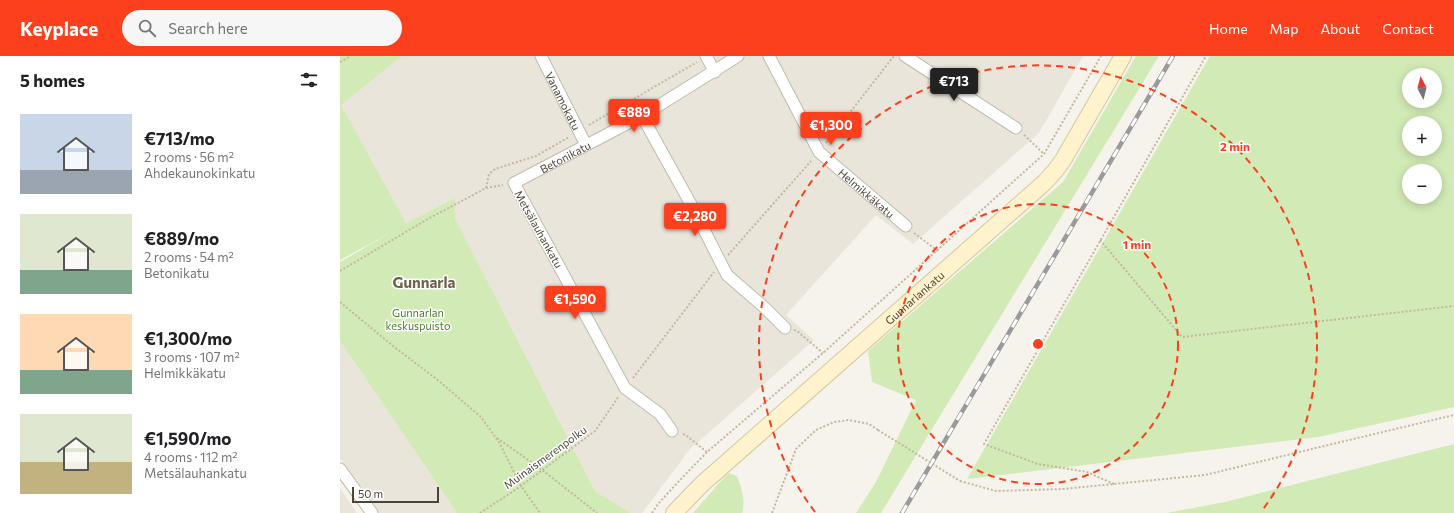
<!DOCTYPE html>
<meta charset="utf-8">
<style>
body{margin:0;font-family:Commissioner,sans-serif;background:#f6f6f6;color:#202124;height:100vh;display:flex;flex-direction:column;font-size:15px;white-space:nowrap}
*{box-sizing:border-box;margin:0}
p{font-size:13px;color:#757577}
.icon{flex:none;width:22px;height:22px;fill:none;stroke:currentColor;stroke-width:2;stroke-linecap:round;stroke-linejoin:round}
.map{position:relative;flex:1;overflow:hidden}
.drawer{display:flex;flex-direction:column;background:#fff;width:340px}
.drawer>*{flex:none}
.needle{width:26px;rotate:353deg}
.fabs{position:absolute;left:1062px;top:12px;display:grid;gap:8px}
.fabs a{display:grid;place-items:center;width:40px;height:40px;border-radius:50%;background:#fff;box-shadow:0 2px 10px #0003;font-size:20px}
.scale{position:absolute;left:12px;bottom:10px;width:87px;box-sizing:border-box;padding-left:4px;border:2px solid #4b4439;border-top:0;font-size:11px;line-height:14px;white-space:nowrap;color:#4b4439;-webkit-text-stroke:3px #fff;paint-order:stroke}
.price{position:absolute;translate:-50% -34px;padding:0 9px;border-radius:4px;background:#fc3f1d;color:#fff;font-size:13px;line-height:26px;filter:drop-shadow(0 1px 2px #0008)}
.price::after{content:'';position:absolute;left:50%;top:24px;width:12px;height:9px;margin-left:-6px;background:inherit;clip-path:polygon(0 0,100% 0,50% 100%)}
.price.active{background:#222;color:#fff}
ul{padding:0;list-style:none}
li{display:flex;align-items:center;gap:12px;height:100px;padding:0 20px}
li span{display:grid;place-items:center;flex:none;width:112px;height:80px;border-radius:0px;color:#555}
li>.icon{margin-inline-start:auto}
span .icon{width:48px;height:48px;fill:#fffc;stroke-width:1}
li b{font-size:17px}
h2{display:flex;justify-content:space-between;align-items:center;height:48px;padding:0 20px;font-size:17px}
header{display:flex;align-items:center;gap:24px;box-sizing:border-box;height:56px;padding:0 20px;background:#fc3f1d;color:#fff}
header strong{font-size:19px}
nav{display:flex;gap:22px;margin-inline-start:auto;font-size:14px}
.search{width:280px;height:36px;background:#f6f6f6;display:flex;align-items:center;gap:10px;box-sizing:border-box;padding:0 14px;border-radius:22px;color:#757577;font-size:15px}
main{display:flex;flex:1;min-height:0}
.map>svg:first-child{display:block}
</style>
<header>
<strong>Keyplace</strong>
<div class="search"><svg class="icon" aria-label="search" viewBox="0 0 24 24"><circle cx="10" cy="10" r="6"/><path d="M15 15l6 6"/></svg>Search here</div>
<nav><a>Home</a><a>Map</a><a>About</a><a>Contact</a></nav>
</header>
<main>
<section class="drawer">
<h2>5 homes<svg class="icon" aria-label="filters" viewBox="0 0 24 24"><path d="M4 7h16M4 17h16"/><circle cx="9" cy="7" r="2"/><circle cx="15" cy="17" r="2"/></svg></h2>
<ul>
<li><span style="background:linear-gradient(#c9d6e8 70%,#9aa5b1 0)"><svg class="icon" aria-label="home" viewBox="0 0 24 24"><path d="M3 11l9-7 9 7M6 9v11h12V9"/></svg></span><div><b>€713/mo</b><p>2 rooms · 56 m²</p><p>Ahdekaunokinkatu</p></div></li>
<li><span style="background:linear-gradient(#dfe7d0 70%,#7fa58c 0)"><svg class="icon" aria-label="home" viewBox="0 0 24 24"><path d="M3 11l9-7 9 7M6 9v11h12V9"/></svg></span><div><b>€889/mo</b><p>2 rooms · 54 m²</p><p>Betonikatu</p></div></li>
<li><span style="background:linear-gradient(#ffd9b3 70%,#7fa58c 0)"><svg class="icon" aria-label="home" viewBox="0 0 24 24"><path d="M3 11l9-7 9 7M6 9v11h12V9"/></svg></span><div><b>€1,300/mo</b><p>3 rooms · 107 m²</p><p>Helmikkäkatu</p></div></li>
<li><span style="background:linear-gradient(#dfe7d0 60%,#c2b280 0)"><svg class="icon" aria-label="home" viewBox="0 0 24 24"><path d="M3 11l9-7 9 7M6 9v11h12V9"/></svg></span><div><b>€1,590/mo</b><p>4 rooms · 112 m²</p><p>Metsälauhankatu</p></div></li>
</ul>
</section>
<div class="map">
<svg width="1114" height="457" viewBox="0 0 1114 457">
<rect width="100%" height="100%" fill="#f6f3ec"/>
<!-- residential -->
<g fill="#eae5da">
<polygon points="62,0 743,0 699,77 573,188 536,159 446,259 474,284 350,393 302,457 291,457 255,435 115,162 115,142 66,167 0,49"/>
<polygon points="0,285 117,457 38,457 0,402"/>
<polygon points="0,432 17,457 0,457"/>
</g>
<!-- green -->
<g fill="#d2eab5" fill-rule="evenodd">
<polygon points="0,0 62,0 1,49 66,167 115,142 115,162 255,435 291,457 117,457 0,285 0,206 50,177 0,204"/>
<polygon points="796,0 819,0 541,457 516,457 536,426 576,344 532,326 528,295 723,126"/>
<path d="M870,0H1114V351L978,381L627,423ZM1069,19H1095V45H1069ZM1069,67H1095V93H1069ZM1069,115H1095V141H1069Z"/>
<polygon points="1114,388 1114,457 826,457 885,446"/>
<path d="M388,417L397,420C401,431 406,445 402,457H353Z"/>
</g>
<g fill="none" stroke-linecap="round" stroke-linejoin="round">
<defs>
<g id="street">
<path id="s1" d="M201,0L246,89"/>
<polyline points="366,0 375,16"/>
<path id="s2" d="M429,0L479,96L566,170"/>
<polyline points="565,0 676,72"/>
<polyline points="302,60 353,152 387,219 424,251 445,272"/>
<path id="s3" d="M332,375L320,358L285,332L174,127L302,60L398,0"/>
<polyline points="0,413 32,457"/>
</g>
<g id="secondary">
<path id="s4" d="M334,457L362,428L704,127L715,115L723,104L783,0"/>
</g>
</defs>
<!-- street casing -->
<use href="#street" stroke="#c2bbae" stroke-width="13"/>
<!-- secondary casing -->
<use href="#secondary" stroke="#d6c79b" stroke-width="18"/>
<!-- path -->
<g stroke="#c4b79f" stroke-width="2" stroke-dasharray="2 2" stroke-linecap="butt">
<polyline points="0,6 11,0"/>
<polyline points="249,69 357,6"/>
<polyline points="684,79 704,98"/>
<polyline points="486,87 554,0"/>
<polyline points="146,132 149,118 155,113 196,100 229,81"/>
<polyline points="574,177 598,195"/>
<polyline points="760,184 842,281 1114,250"/>
<polyline points="388,199 471,105"/>
<polyline points="0,215 86,164 146,132 163,129"/>
<polyline points="0,246 53,290 99,325 141,361 159,386 181,430 200,457"/>
<polyline points="454,274 457,275 483,297"/>
<polyline points="293,322 374,216"/>
<polyline points="343,378 347,380 367,396"/>
<polyline points="157,382 201,413 257,457"/>
<polyline points="620,425 656,435 723,433 865,419 980,391 1114,359"/>
<polyline points="774,428 747,416 698,408 644,388 866,0"/>
<polyline points="140,457 181,430 255,375 279,340"/>
<polyline points="312,457 318,448 339,425 367,396 483,297 704,98 761,0"/>
<polyline points="432,457 456,393 476,374 494,366 509,364 529,368 538,374"/>
</g>
<!-- street -->
<use href="#street" stroke="#fff" stroke-width="11"/>
<!-- secondary -->
<use href="#secondary" stroke="#fff3cd" stroke-width="16"/>
<defs>
<polyline id="rail" points="562,457 833,0"/>
</defs>
<!-- rail casing -->
<use href="#rail" stroke="#9a9a9a" stroke-width="4.5"/>
<!-- rail -->
<use href="#rail" stroke="#fff" stroke-width="3" stroke-dasharray="9" stroke-linecap="butt"/>
<!-- path-bridge -->
<polyline stroke="#c4b79f" stroke-width="2" stroke-dasharray="2 2" stroke-linecap="butt" points="538,374 620,425"/>
</g>
<!-- distance rings -->
<g fill="none" stroke="#fc3f1d" stroke-width="2" stroke-dasharray="7 5">
<circle cx="698" cy="288" r="140"/>
<path d="M475 456A279 279 0 1 1 921 456"/>
</g>
<g text-anchor="middle" dominant-baseline="central" stroke-width="3" stroke-linejoin="round" paint-order="stroke">
<!-- street labels -->
<g font-size="11" fill="#4b4439" stroke="#fff">
<text stroke="none"><textPath href="#s1" startOffset="50">Vanamokatu</textPath></text>
<text stroke="none"><textPath href="#s3" startOffset="355">Betonikatu</textPath></text>
<text stroke="none"><textPath href="#s2" startOffset="171">Helmikkäkatu</textPath></text>
<text transform="translate(199 173) rotate(61)">Metsälauhankatu</text>
<text stroke="none"><textPath href="#s4" startOffset="323">Gunnarlankatu</textPath></text>
<text transform="translate(205 401) rotate(-36)">Muinaismerenpolku</text>
</g>
<!-- park labels -->
<g font-size="11" fill="#4a7f2a" stroke="#fff">
<text x="78" y="256">Gunnarlan<tspan x="78" dy="13">keskuspuisto</tspan></text>
</g>
<!-- district labels -->
<g font-size="15" font-weight="bold" fill="#6e6250" stroke="#fff">
<text x="84" y="226">Gunnarla</text>
</g>
</g>
<circle cx="698" cy="288" r="6" fill="#fc3f1d" stroke="#fff" stroke-width="2"/>
<g font-size="12" text-anchor="middle" font-weight="bold" fill="#fc3f1d" stroke="#fff" stroke-width="3" stroke-linejoin="round" paint-order="stroke">
<text x="895" y="95">2 min</text>
<text x="797" y="193">1 min</text>
</g>
</svg>
<div class="fabs">
<a><svg class="needle" viewBox="-14 -14 28 28"><path d="M0-13l5 13h-10z" fill="#e53935"/><path d="M0 13l5-13h-10z" fill="#757577"/></svg></a>
<a>+</a>
<a>−</a>
</div>
<div class="scale">50 m</div>
<b class="price active" style="left:614px;top:46px">€713</b>
<b class="price" style="left:294px;top:77px">€889</b>
<b class="price" style="left:491px;top:90px">€1,300</b>
<b class="price" style="left:355px;top:181px">€2,280</b>
<b class="price" style="left:235px;top:264px">€1,590</b>
</div>
</main>
